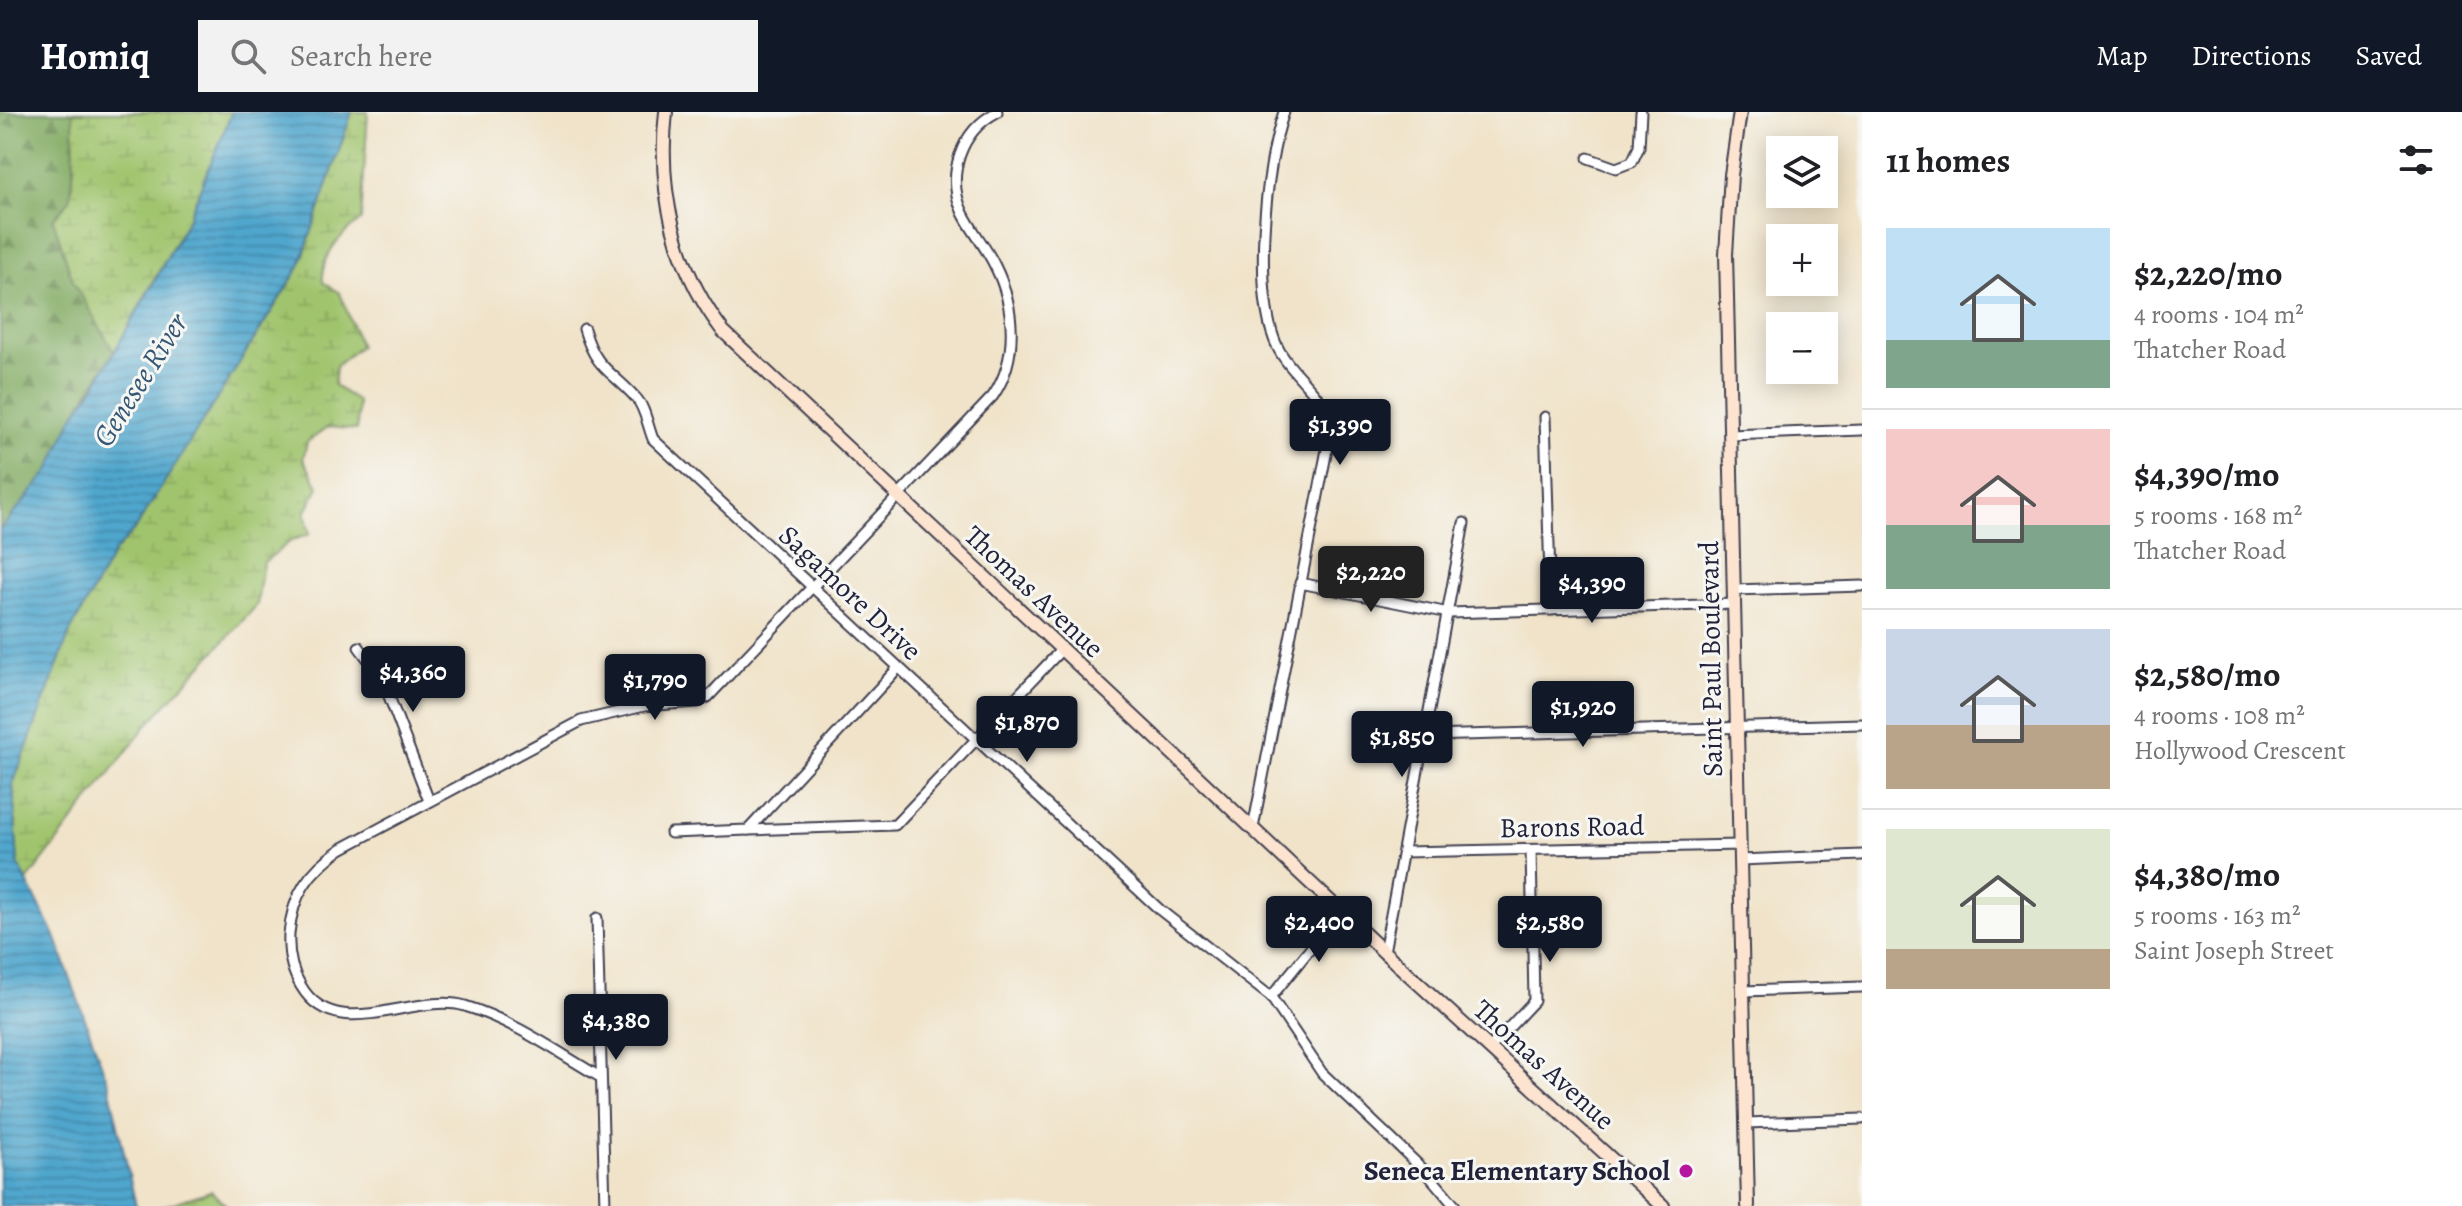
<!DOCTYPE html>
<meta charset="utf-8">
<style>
body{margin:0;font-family:Alegreya,serif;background:#f2f2f2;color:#202124;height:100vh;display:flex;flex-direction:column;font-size:30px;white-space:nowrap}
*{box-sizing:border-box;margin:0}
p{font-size:26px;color:#757577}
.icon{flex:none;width:44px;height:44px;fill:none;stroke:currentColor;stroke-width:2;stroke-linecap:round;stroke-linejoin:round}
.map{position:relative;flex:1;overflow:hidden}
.drawer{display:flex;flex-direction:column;background:#fff;width:600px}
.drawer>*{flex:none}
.controls{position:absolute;left:1766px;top:24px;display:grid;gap:16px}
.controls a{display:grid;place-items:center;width:72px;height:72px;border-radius:0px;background:#fff;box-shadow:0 4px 20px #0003;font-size:40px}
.price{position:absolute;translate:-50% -68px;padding:0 18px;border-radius:8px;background:#111827;color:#fff;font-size:26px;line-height:52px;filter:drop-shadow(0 2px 4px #0008)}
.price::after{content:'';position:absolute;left:50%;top:48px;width:24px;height:18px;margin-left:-12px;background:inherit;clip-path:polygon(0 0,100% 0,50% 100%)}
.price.selected{background:#222;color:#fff}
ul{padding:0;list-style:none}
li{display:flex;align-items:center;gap:24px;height:200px;padding:0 24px}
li+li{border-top:2px solid #e0e0e0}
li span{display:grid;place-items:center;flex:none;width:224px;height:160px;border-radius:0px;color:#555}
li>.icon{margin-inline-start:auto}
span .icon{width:96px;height:96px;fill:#fffc;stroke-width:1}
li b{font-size:34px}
h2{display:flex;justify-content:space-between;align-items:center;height:96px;padding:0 24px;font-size:34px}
header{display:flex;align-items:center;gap:48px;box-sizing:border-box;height:112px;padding:0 40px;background:#111827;color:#fff}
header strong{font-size:38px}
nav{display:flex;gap:44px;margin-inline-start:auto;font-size:28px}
.search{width:560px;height:72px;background:#f2f2f2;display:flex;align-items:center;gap:20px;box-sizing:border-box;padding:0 28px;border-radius:0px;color:#757577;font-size:30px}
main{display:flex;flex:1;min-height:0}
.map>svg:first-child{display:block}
</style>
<header>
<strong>Homiq</strong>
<div class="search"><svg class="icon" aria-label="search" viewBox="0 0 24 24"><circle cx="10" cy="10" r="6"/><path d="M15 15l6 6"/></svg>Search here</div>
<nav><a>Map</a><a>Directions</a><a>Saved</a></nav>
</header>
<main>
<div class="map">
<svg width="1862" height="1094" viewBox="0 0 1862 1094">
<defs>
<pattern id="forest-firs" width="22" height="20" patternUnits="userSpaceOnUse" patternTransform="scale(2)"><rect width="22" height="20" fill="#80aa60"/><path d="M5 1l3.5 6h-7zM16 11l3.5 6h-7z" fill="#688a50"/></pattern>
<pattern id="wetland-marsh" width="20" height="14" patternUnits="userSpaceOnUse" patternTransform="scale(2)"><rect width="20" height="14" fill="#a0c46d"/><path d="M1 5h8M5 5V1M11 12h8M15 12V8" fill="none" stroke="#8aa85f"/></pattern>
<pattern id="water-rules" width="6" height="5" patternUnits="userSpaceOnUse" patternTransform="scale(2)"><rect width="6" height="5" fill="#50a6cd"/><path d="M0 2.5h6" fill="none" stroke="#4287a8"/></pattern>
</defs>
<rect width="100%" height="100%" fill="#f6f6f2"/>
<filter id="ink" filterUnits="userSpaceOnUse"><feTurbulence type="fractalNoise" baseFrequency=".0125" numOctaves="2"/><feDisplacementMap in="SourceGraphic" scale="16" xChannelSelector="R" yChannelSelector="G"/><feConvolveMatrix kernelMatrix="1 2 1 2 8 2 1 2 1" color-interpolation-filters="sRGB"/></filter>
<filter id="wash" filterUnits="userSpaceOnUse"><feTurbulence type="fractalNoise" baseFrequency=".006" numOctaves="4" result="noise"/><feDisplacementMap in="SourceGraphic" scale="32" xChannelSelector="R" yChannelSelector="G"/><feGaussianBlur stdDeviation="1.8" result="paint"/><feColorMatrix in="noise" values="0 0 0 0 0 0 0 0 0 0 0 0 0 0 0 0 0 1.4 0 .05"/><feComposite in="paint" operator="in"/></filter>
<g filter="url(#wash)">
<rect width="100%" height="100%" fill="#f0e3c9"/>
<!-- forest -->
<polygon fill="url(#forest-firs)" stroke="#51664e" stroke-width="2" points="0,0 73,0 74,56 70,88 53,107 73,169 114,240 73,305 49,359 0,418"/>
<!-- wetland -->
<g fill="url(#wetland-marsh)" stroke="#617354" stroke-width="2">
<polygon points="73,0 232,0 187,109 114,240 73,169 53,107 70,88 74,56"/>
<path d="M352,0H368L361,108C340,123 320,143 323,170L340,181L360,234L336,254L334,273L358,290L357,318L328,315L307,330L303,347L319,375L305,401L310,422L292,428L263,451L257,493L146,614L27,769L18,752L13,672L70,520L114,440L135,417L300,154Z"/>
<polygon points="211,1079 227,1094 164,1094"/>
</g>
<!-- water -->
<polygon fill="url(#water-rules)" stroke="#396484" stroke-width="2" points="232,0 352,0 300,154 135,417 114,440 70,520 13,672 18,752 55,824 109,973 136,1094 0,1094 0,418 49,359 73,305 95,274 155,168 187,109"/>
</g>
<g filter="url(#ink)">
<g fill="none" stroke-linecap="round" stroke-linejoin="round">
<defs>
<g id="street">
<polyline points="1588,46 1616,56 1632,50 1639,35 1641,0"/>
<path d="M584,217C596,258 611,258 636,286C645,295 648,315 653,327L1160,798L1271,885L1322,961L1428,1062L1455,1094"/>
<polyline points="1545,305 1551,498"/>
<polyline points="1730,323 1862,318"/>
<polyline points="1300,471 1449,501 1734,492"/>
<polyline points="1734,478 1862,474"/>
<polyline points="359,535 382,566 429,689"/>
<polyline points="1427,624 1862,612"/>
<path d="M1253,716L1331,317C1328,284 1292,265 1278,236C1252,184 1265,54 1284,0"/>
<polyline points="748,718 895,713 1061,538"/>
<polyline points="671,721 748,718 898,556"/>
<polyline points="1404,740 1740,733"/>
<polyline points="1740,748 1862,743"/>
<polyline points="597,806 605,1094"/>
<polyline points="1384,840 1464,411"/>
<polyline points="1743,879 1862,875"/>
<polyline points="1271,885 1341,799"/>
<polyline points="1489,937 1534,889 1531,738"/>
<path d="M600,965C557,940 514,909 465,894C414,879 336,934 301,874C291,858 288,840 289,822C292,783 309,759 341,737L581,609L644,594L697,590L708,585L993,284C1019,246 1015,194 995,154C986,135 972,119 963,101C945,63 961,19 997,0"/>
<polyline points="1746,1011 1862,1007"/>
</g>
<g id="secondary">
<path d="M666,0C657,79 675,156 723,219L1384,840L1663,1094"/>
<polyline points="1740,0 1731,63 1726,142 1748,1094"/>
</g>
</defs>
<!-- street casing -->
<use href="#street" stroke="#413f50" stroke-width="13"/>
<!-- secondary casing -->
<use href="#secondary" stroke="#413f50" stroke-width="16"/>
<!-- street -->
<use href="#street" stroke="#fff" stroke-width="9"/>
<!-- secondary -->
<use href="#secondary" stroke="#fde4d0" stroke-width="12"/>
</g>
</g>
<!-- markers -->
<circle fill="#b5179e" stroke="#f6f6f2" stroke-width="3" cx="1686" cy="1059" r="8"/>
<g text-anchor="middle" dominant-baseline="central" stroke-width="6" stroke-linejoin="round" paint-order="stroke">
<!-- street labels -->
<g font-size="28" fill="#22223b" stroke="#f6f6f2">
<text transform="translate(1034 480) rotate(43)">Thomas Avenue</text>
<text transform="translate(850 481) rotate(43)">Sagamore Drive</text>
<text transform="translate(1711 547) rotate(-91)">Saint Paul Boulevard</text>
<text transform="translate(1572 715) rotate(-1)">Barons Road</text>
<text transform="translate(1544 953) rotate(42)">Thomas Avenue</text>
</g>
<!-- poi labels -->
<g font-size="28" font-weight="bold" fill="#22223b" stroke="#f6f6f2" text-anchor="end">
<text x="1670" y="1059">Seneca Elementary School</text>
</g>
<!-- water labels -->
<g font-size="30" font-style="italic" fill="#345775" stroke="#f6f6f2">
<text transform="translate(140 268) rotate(-58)">Genesee River</text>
</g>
</g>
</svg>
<div class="controls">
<a><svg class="icon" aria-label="layers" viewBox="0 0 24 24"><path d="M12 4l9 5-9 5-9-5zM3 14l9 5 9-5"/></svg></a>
<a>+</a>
<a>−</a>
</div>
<b class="price" style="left:1340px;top:355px">$1,390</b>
<b class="price selected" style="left:1371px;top:502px">$2,220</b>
<b class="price" style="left:1592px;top:513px">$4,390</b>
<b class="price" style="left:413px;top:602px">$4,360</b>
<b class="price" style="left:655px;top:610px">$1,790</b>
<b class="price" style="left:1583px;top:637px">$1,920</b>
<b class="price" style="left:1027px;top:652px">$1,870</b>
<b class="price" style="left:1402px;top:667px">$1,850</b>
<b class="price" style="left:1319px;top:852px">$2,400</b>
<b class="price" style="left:1550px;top:852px">$2,580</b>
<b class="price" style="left:616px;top:950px">$4,380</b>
</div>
<section class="drawer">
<h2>11 homes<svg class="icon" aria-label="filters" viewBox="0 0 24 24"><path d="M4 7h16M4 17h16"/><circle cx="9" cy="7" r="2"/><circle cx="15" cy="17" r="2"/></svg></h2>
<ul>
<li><span style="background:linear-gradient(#bfe0f5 70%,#7fa58c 0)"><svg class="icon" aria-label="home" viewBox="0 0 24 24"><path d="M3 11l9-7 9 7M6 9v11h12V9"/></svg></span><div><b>$2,220/mo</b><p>4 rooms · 104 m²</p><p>Thatcher Road</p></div></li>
<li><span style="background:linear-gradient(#f6c9c9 60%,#7fa58c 0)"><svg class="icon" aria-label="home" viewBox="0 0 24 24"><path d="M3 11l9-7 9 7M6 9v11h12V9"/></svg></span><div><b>$4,390/mo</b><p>5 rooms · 168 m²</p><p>Thatcher Road</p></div></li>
<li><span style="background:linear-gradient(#c9d6e8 60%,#b9a48a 0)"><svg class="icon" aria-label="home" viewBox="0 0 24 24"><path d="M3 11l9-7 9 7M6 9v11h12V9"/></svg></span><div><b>$2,580/mo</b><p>4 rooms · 108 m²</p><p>Hollywood Crescent</p></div></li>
<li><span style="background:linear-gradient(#dfe7d0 75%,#b9a48a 0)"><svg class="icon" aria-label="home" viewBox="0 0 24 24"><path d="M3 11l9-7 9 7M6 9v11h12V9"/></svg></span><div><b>$4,380/mo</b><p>5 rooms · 163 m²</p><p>Saint Joseph Street</p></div></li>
</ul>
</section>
</main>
